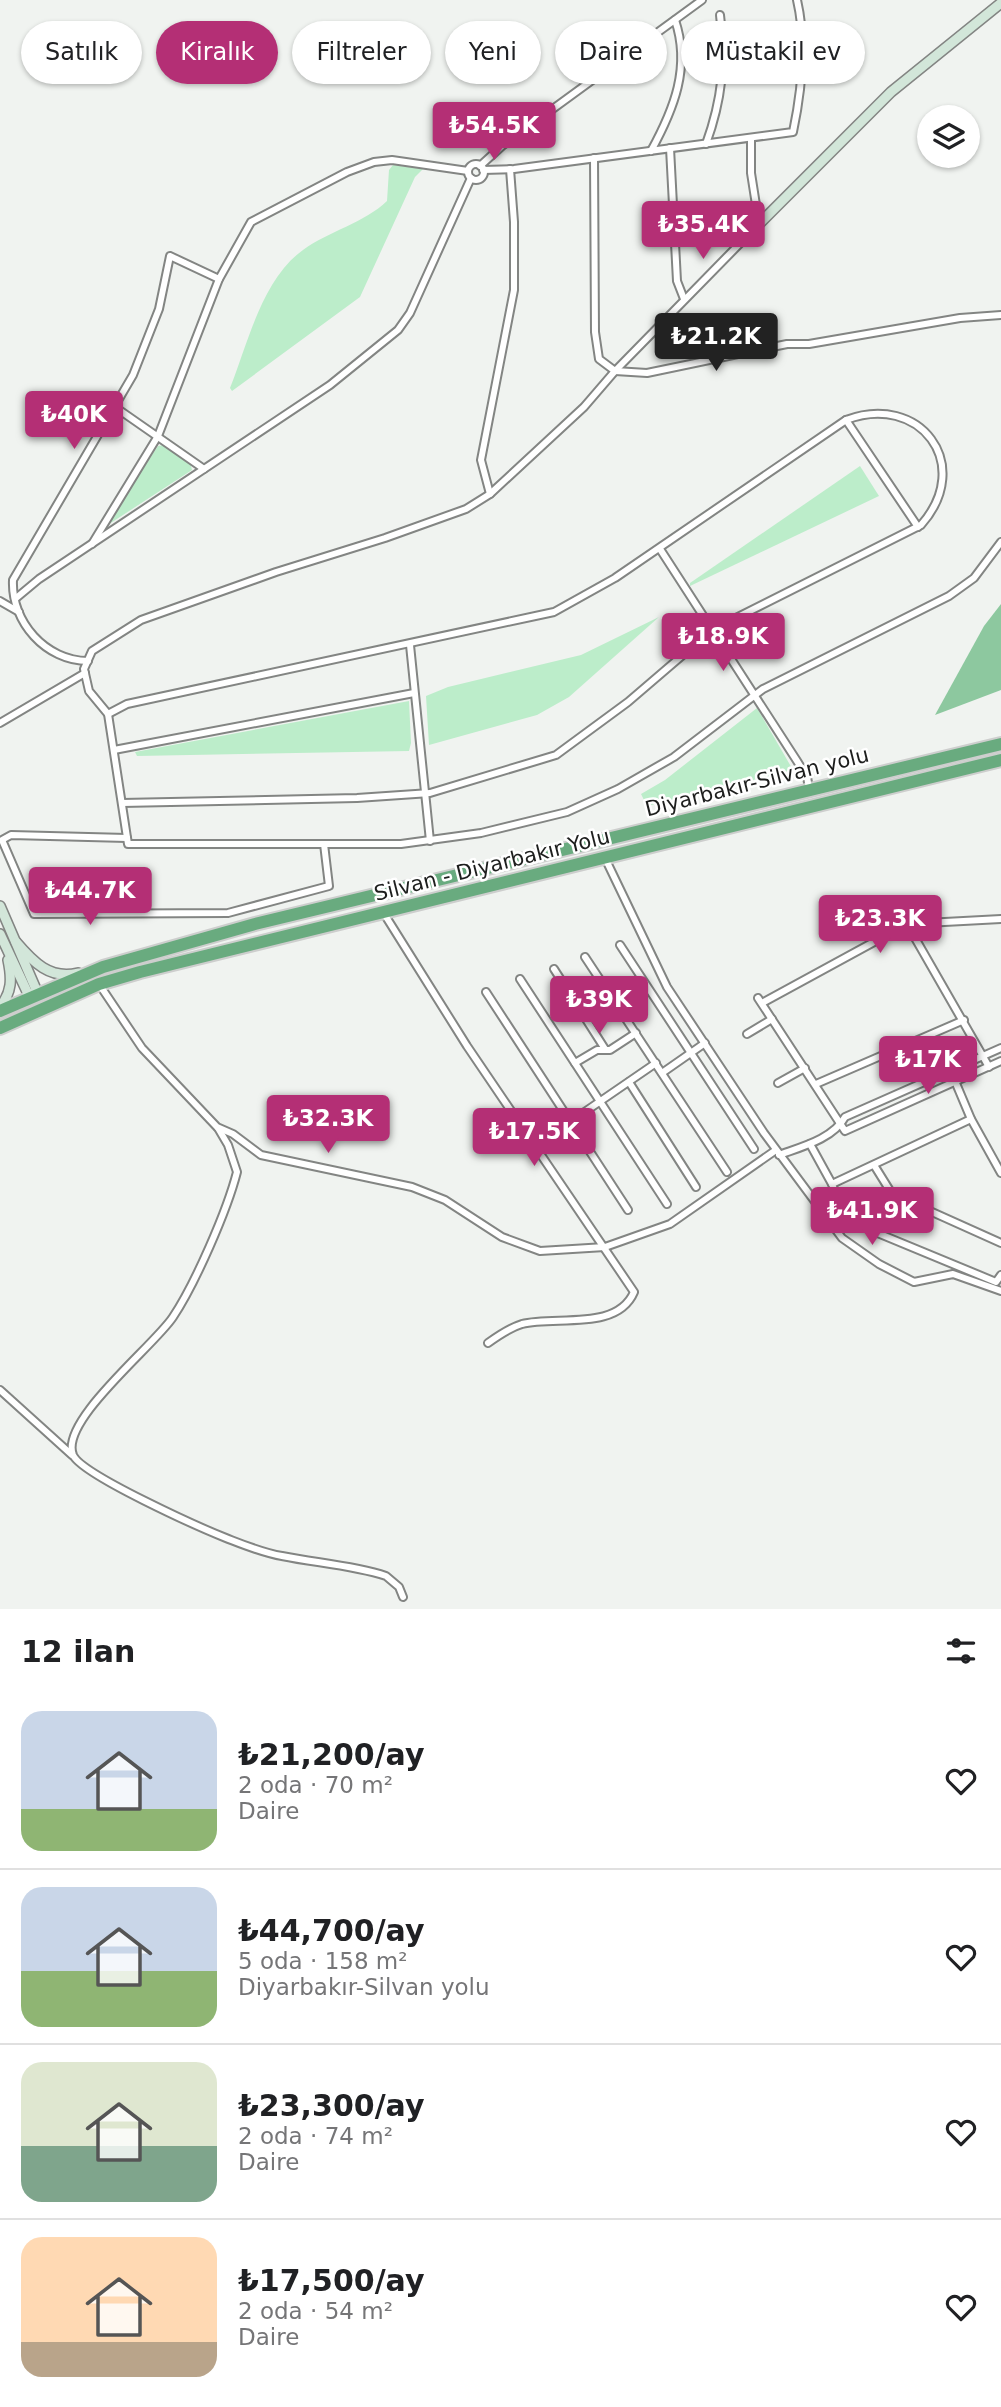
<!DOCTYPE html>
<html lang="tr">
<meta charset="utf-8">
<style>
body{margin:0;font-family:"DejaVu Sans",sans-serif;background:#f2f2f2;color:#202124;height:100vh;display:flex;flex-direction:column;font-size:26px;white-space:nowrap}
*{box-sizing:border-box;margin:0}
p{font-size:23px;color:#757577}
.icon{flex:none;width:38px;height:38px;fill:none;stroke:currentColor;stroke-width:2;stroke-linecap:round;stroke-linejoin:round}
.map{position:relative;height:1609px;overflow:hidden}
.side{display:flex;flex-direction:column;background:#fff;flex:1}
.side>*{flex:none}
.top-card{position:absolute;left:21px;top:21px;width:959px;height:63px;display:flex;gap:14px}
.fabs{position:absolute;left:917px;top:105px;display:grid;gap:14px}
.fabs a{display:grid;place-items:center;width:63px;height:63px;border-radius:50%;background:#fff;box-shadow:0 2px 5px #0004;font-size:35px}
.price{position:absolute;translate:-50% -60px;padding:0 16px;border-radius:7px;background:#b42f75;color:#fff;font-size:23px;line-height:46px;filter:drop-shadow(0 2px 4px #0008)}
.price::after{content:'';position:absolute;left:50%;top:42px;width:21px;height:16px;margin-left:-10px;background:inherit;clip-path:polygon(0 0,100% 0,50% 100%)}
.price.on{background:#222;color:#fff}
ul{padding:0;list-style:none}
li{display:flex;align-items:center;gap:21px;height:175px;padding:0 21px}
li+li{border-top:2px solid #e0e0e0}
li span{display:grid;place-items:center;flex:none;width:196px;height:140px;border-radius:21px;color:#555}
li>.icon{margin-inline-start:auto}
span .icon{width:84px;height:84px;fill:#fffc;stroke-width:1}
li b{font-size:30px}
h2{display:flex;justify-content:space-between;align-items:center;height:84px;padding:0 21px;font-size:30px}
.pill{padding:0 24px;border-radius:32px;background:#fff;box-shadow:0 2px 5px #0004;font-size:24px;line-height:63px}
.pill.on{background:#b42f75;color:#fff}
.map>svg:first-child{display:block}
</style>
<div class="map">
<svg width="1001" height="1609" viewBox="0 0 1001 1609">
<rect width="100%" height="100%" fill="#f0f3f0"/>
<!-- green -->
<g fill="#bcedca">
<path d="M393,165L423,169L415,177L360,297L232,391L230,388C248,343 262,279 303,250C329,231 364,223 387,201L389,170Z"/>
<polygon points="164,445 190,462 192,470 103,528 158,446"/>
<polygon points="860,466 879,496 690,586 690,583"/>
<polygon points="659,617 569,697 537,715 429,745 426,696 448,687 581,655"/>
<polygon points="409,701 411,743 409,751 137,756 135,752"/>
<polygon points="757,708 793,770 647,806 641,794 665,780"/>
</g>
<!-- forest -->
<polygon fill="#8dc89f" points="1001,604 1001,690 935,715 984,626"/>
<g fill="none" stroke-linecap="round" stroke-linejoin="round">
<defs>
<g id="street">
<polyline points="751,138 751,173 759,224 615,371 584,407 490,494 466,509 385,538 276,572 141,620 92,651 84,669 89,691 108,714 128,844 401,844 481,833 567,812 618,789 674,757 763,689 949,596 974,578 1001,542"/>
<path d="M706,144C722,100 726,62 720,15"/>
<polyline points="670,148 677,281 684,299"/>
<path d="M651,151C674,109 691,67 675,20"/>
<polyline points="594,158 595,332 599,359 615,371 647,373 787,344 809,344 960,318 1001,315"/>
<circle cx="476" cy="172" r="8"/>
<polyline points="480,166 502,146 702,0"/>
<path d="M483,170L514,169L793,132C802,89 807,43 797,0"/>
<polyline points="115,407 204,469"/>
<polyline points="846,420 918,527"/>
<polyline points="490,494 481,460 514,290 514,222 510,169"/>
<polyline points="92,544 158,436 219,279 251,222 347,172 374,162 392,160 468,171"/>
<polyline points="660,549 797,761 807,777 809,788"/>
<polyline points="15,599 39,579 330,385 398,330 410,313 471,178"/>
<polyline points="0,601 19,612"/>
<polyline points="410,645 430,841"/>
<path d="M88,661C46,661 11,622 13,580L133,375L159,309L170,256L219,279"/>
<path d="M108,714L127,704L554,612L615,578L846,420C919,392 975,464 921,525L712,630L628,702L556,755L430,793L357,798L122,803"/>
<polyline points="0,723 85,673"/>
<polyline points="114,750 414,693"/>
<polyline points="127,838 11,835 2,840 34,914 228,913 329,886 324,844"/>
<polyline points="605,858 667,987 764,1133 842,1238 879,1264 914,1282 953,1274 1001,1291"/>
<path d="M383,912L467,1046L634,1292C617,1332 554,1315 522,1324C509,1328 499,1335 488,1343"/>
<polyline points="907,924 989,1067"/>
<polyline points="620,945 754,1149"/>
<polyline points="585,957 727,1172"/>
<polyline points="554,969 605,1049"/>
<polyline points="520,979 667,1204"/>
<polyline points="99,984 142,1048 161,1068 217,1127 233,1134 261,1155 412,1187 445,1200 502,1237 540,1251 605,1247 670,1224 776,1150"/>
<polyline points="486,992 628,1210"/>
<polyline points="758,998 845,1131 1001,1061"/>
<polyline points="762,1003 907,924 1001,919"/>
<polyline points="747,1034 772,1019"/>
<polyline points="575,1063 597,1050 610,1050 636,1033"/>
<polyline points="662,1073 705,1043"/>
<polyline points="955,1081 971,1119 1001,1173"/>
<polyline points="629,1082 696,1187"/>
<polyline points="778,1083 805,1068"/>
<polyline points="816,1084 964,1020"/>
<polyline points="570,1122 656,1063"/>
<path d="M218,1128L228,1145L237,1172C227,1211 195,1284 173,1317C155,1345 59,1421 73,1455C82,1475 201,1528 226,1538C244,1545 263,1553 282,1556C316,1563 352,1565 386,1576L399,1587L403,1597"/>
<polyline points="810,1144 832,1184 846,1220 996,1282 1001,1275"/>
<path d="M779,1155C801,1147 833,1139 845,1117L1001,1048"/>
<polyline points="874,1165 892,1194 1001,1243"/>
<polyline points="832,1184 971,1119"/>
<polyline points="0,1390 72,1455"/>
</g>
<g id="secondary">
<polyline points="759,224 891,92 1001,3"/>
<polyline points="0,906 38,994"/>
<polyline points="0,934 30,998"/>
<path d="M16,942C33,962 50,980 78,973"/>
<path d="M0,1007C12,992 12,979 8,960"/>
</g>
<g id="highway">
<polyline points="0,1011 103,967 255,924 1001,744"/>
<polyline points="0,1028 99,984 140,972 1001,760"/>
</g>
</defs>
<!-- street casing -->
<use href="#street" stroke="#838583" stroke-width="10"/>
<!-- secondary casing -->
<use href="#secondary" stroke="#838583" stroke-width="12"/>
<!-- highway casing -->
<use href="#highway" stroke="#cdcecd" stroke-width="16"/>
<!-- street -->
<use href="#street" stroke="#fff" stroke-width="6"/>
<!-- secondary -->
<use href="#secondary" stroke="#d2e6d9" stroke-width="9"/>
<!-- highway -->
<use href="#highway" stroke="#69ab7f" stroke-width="12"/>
</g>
<g text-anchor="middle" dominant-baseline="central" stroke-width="5" stroke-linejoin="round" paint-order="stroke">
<!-- street labels -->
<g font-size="21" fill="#1d1e1d" stroke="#fff">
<text transform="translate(757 782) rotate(-14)">Diyarbakır-Silvan yolu</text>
<text transform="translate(492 865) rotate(-14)">Silvan - Diyarbakır Yolu</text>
</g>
</g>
</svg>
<div class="fabs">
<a><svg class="icon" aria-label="layers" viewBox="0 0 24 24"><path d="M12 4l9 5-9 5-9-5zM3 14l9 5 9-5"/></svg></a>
</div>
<b class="price" style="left:494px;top:162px">₺54.5K</b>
<b class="price" style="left:703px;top:261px">₺35.4K</b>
<b class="price on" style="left:716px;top:373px">₺21.2K</b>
<b class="price" style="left:74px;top:451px">₺40K</b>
<b class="price" style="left:723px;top:673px">₺18.9K</b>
<b class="price" style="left:90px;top:927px">₺44.7K</b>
<b class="price" style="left:880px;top:955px">₺23.3K</b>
<b class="price" style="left:599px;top:1036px">₺39K</b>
<b class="price" style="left:928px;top:1096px">₺17K</b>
<b class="price" style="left:328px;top:1155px">₺32.3K</b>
<b class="price" style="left:534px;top:1168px">₺17.5K</b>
<b class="price" style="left:872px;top:1247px">₺41.9K</b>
<div class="top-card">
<a class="pill">Satılık</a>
<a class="pill on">Kiralık</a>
<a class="pill">Filtreler</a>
<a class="pill">Yeni</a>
<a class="pill">Daire</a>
<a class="pill">Müstakil ev</a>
</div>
</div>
<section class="side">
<h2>12 ilan<svg class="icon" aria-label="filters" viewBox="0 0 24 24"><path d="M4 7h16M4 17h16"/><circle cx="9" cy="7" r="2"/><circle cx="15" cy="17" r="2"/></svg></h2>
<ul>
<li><span style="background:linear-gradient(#c9d6e8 70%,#8fb573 0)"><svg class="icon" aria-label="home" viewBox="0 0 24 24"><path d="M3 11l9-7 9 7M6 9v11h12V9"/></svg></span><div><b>₺21,200/ay</b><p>2 oda · 70 m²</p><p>Daire</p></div><svg class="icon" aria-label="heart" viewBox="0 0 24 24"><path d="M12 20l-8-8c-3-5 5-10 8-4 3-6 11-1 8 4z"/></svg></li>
<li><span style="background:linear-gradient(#c9d6e8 60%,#8fb573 0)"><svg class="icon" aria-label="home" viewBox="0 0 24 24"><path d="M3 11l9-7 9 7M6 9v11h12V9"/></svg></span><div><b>₺44,700/ay</b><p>5 oda · 158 m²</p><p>Diyarbakır-Silvan yolu</p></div><svg class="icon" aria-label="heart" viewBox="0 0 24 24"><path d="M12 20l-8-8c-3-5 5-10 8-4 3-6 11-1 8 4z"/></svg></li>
<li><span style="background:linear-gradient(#dfe7d0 60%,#7fa58c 0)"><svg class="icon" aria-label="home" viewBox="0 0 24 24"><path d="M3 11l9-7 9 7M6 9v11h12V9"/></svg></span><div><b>₺23,300/ay</b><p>2 oda · 74 m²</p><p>Daire</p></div><svg class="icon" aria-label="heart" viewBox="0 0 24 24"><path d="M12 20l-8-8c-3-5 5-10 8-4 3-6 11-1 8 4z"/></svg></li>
<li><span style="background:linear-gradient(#ffd9b3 75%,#b9a48a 0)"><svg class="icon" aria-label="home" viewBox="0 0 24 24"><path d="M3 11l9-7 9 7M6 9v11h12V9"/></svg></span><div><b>₺17,500/ay</b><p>2 oda · 54 m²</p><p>Daire</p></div><svg class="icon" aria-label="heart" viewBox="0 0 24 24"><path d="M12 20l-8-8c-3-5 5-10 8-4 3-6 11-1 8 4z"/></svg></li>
</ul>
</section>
